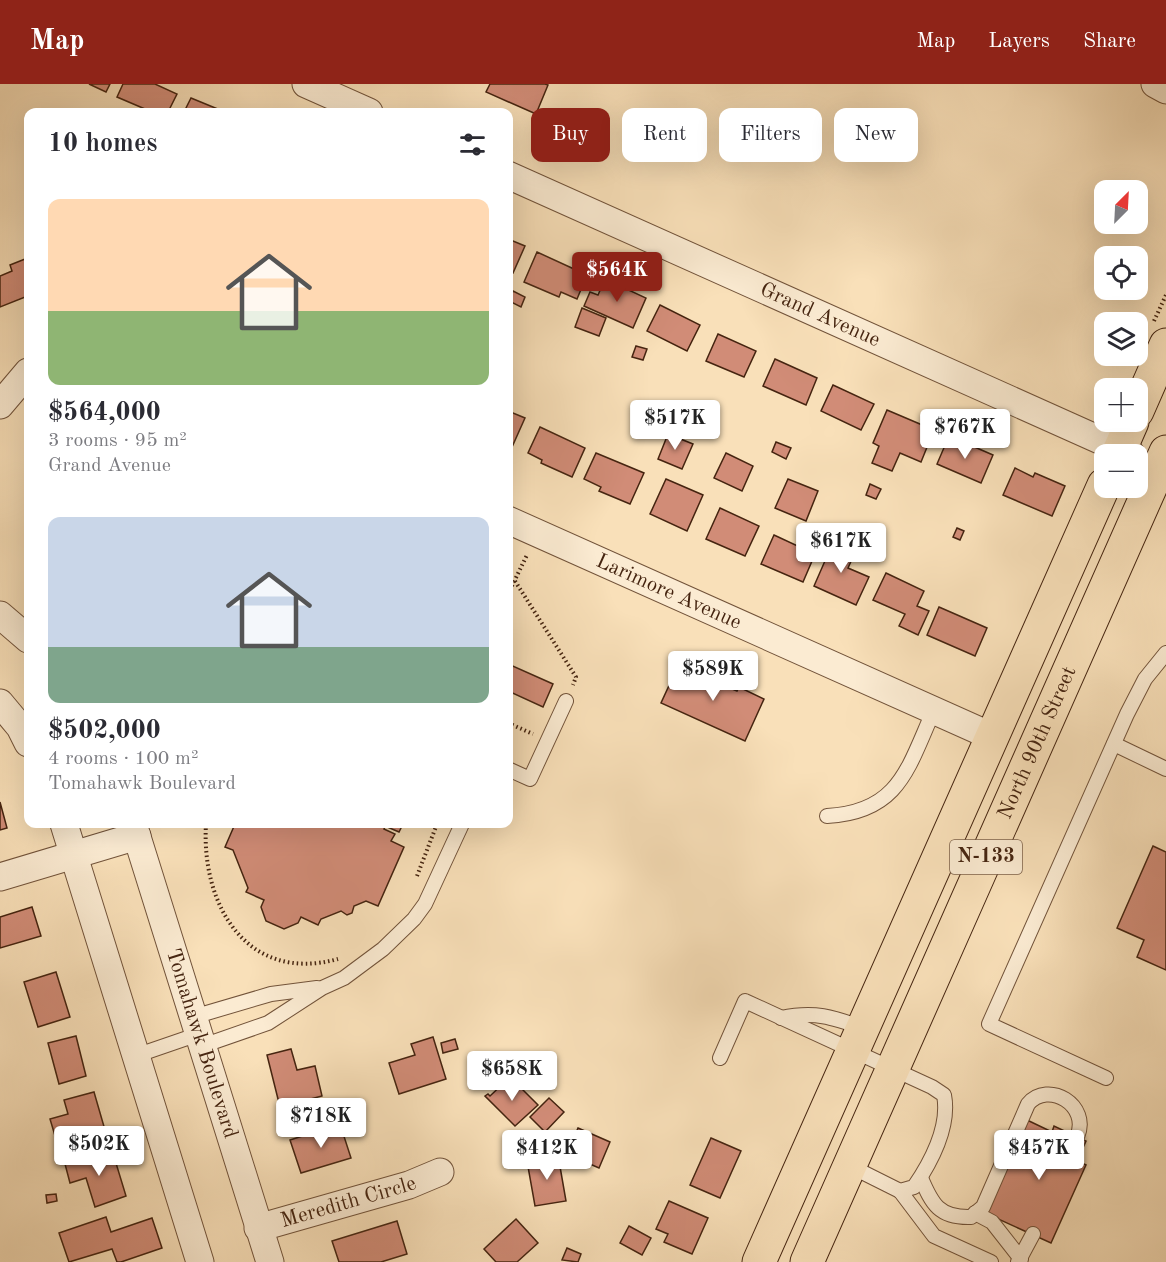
<!DOCTYPE html>
<meta charset="utf-8">
<style>
body{margin:0;font-family:"Old Standard TT",serif;background:#f2f2f3;color:#2b2b33;height:100vh;display:flex;flex-direction:column;font-size:22px;white-space:nowrap}
*{box-sizing:border-box;margin:0}
p{font-size:20px;color:#7c7c81}
.icon{flex:none;width:33px;height:33px;fill:none;stroke:currentColor;stroke-width:2;stroke-linecap:round;stroke-linejoin:round}
.map{position:relative;flex:1;overflow:hidden}
.side{position:absolute;left:24px;top:24px;width:489px;height:720px;display:flex;flex-direction:column;background:#fff;border-radius:12px;box-shadow:0 6px 24px #0002}
.side>*{flex:none}
.hud{position:absolute;left:531px;top:24px;width:544px;height:54px;display:flex;gap:12px}
.needle{width:39px;rotate:24deg}
.buttons{position:absolute;left:1094px;top:96px;display:grid;gap:12px}
.buttons a{display:grid;place-items:center;width:54px;height:54px;border-radius:12px;background:#fff;box-shadow:0 6px 24px #0002;font-size:30px}
.price{position:absolute;translate:-50% -51px;padding:0 14px;border-radius:6px;background:#fff;color:#222;font-size:20px;line-height:39px;filter:drop-shadow(0 2px 3px #0008)}
.price::after{content:'';position:absolute;left:50%;top:36px;width:18px;height:14px;margin-left:-9px;background:inherit;clip-path:polygon(0 0,100% 0,50% 100%)}
.price.on{background:#8f2418;color:#fff}
ul{padding:0;list-style:none}
li{display:grid;align-content:center;gap:12px;height:318px;padding:0 24px}
li span{display:grid;place-items:center;height:186px;border-radius:12px;color:#555}
li>.icon{margin-inline-start:auto}
span .icon{width:108px;height:108px;fill:#fffc;stroke-width:1}
li b{font-size:26px}
h2{display:flex;justify-content:space-between;align-items:center;height:72px;padding:0 24px;font-size:26px}
.chip{padding:0 21px;border-radius:12px;background:#fff;box-shadow:0 6px 24px #0002;font-size:21px;line-height:54px}
.chip.on{background:#8f2418;color:#fff}
header{display:flex;align-items:center;gap:36px;box-sizing:border-box;height:84px;padding:0 30px;background:#8f2418;color:#fff}
header strong{font-size:28px}
nav{display:flex;gap:33px;margin-inline-start:auto;font-size:21px}
.map>svg:first-child{display:block}
</style>
<header>
<strong>Map</strong>
<nav><a>Map</a><a>Layers</a><a>Share</a></nav>
</header>
<div class="map">
<svg width="1166" height="1178" viewBox="0 0 1166 1178">
<rect width="100%" height="100%" fill="#f9e0b9"/>
<filter id="stains"><feTurbulence type="fractalNoise" baseFrequency=".00333" numOctaves="4"/><feColorMatrix values="0 0 0 0 .2 0 0 0 0 .09 0 0 0 0 .02 0 0 0 .5 -.17"/></filter>
<radialGradient id="worn" r=".72"><stop offset=".6" stop-color="#630" stop-opacity="0"/><stop offset="1" stop-color="#630" stop-opacity=".3"/></radialGradient>
<!-- building -->
<g fill="#d18c77" stroke="#452410" stroke-width="1.5">
<polygon points="89,0 110,0 106,8"/>
<polygon points="123,0 155,0 177,10 168,28 152,28 117,13"/>
<polygon points="490,0 545,0 548,1 536,30 486,8"/>
<polygon points="191,14 225,28 184,28"/>
<polygon points="508,155 525,162 513,189 508,187"/>
<polygon points="537,168 587,191 577,215 561,208 559,213 524,198"/>
<polygon points="25,175 28,184 28,216 26,217 25,213 0,223 0,192 12,187 10,181"/>
<polygon points="605,195 646,214 633,244 584,222 590,208 598,211"/>
<polygon points="513,207 525,213 521,223 509,217"/>
<polygon points="660,221 700,241 687,267 647,247"/>
<polygon points="582,224 606,234 599,252 575,243"/>
<polygon points="718,250 756,267 744,293 706,277"/>
<polygon points="636,262 647,265 643,276 632,273"/>
<polygon points="775,275 817,294 806,321 763,302"/>
<polygon points="833,301 874,320 861,346 821,327"/>
<polygon points="887,326 934,346 921,378 900,369 892,387 872,379 879,362 873,359"/>
<polygon points="508,327 525,334 512,363 508,362"/>
<polygon points="540,343 585,364 572,393 541,379 542,376 528,369"/>
<polygon points="668,350 693,360 682,385 658,375"/>
<polygon points="949,352 993,371 981,399 937,380"/>
<polygon points="776,358 791,364 786,375 772,368"/>
<polygon points="596,369 644,389 630,420 599,407 601,403 584,395"/>
<polygon points="726,369 753,382 742,407 714,394"/>
<polygon points="1015,384 1033,393 1035,389 1065,402 1052,432 1003,411"/>
<polygon points="666,395 703,411 687,447 650,430"/>
<polygon points="788,395 818,407 806,437 775,424"/>
<polygon points="870,400 881,405 876,415 866,411"/>
<polygon points="720,424 759,442 745,472 706,455"/>
<polygon points="957,444 964,447 960,456 953,453"/>
<polygon points="774,451 815,470 803,498 761,480"/>
<polygon points="835,454 857,464 848,484 869,493 856,521 814,502"/>
<polygon points="886,489 924,507 917,522 929,527 918,551 899,542 905,530 873,516"/>
<polygon points="939,523 987,544 975,572 927,551"/>
<polygon points="508,580 553,600 543,623 508,607"/>
<polygon points="679,580 701,590 703,586 722,595 720,600 737,607 739,603 764,615 745,657 661,619"/>
<polygon points="0,718 7,744 0,746"/>
<polygon points="235,740 403,740 399,748 385,742 384,745 395,750 391,757 404,763 378,822 366,817 354,822 352,829 347,831 341,827 321,835 318,841 301,833 298,839 284,845 266,837 261,823 264,816 246,808 248,804 233,766 225,763"/>
<polygon points="1153,762 1166,768 1166,886 1137,873 1144,856 1117,844"/>
<polygon points="32,823 41,852 0,864 0,833"/>
<polygon points="56,888 70,933 38,943 24,898"/>
<polygon points="76,952 86,992 59,1000 48,959"/>
<polygon points="433,953 446,995 399,1010 389,979 415,971 411,960"/>
<polygon points="455,955 458,965 443,969 441,959"/>
<polygon points="291,965 297,986 315,982 322,1012 280,1023 267,971"/>
<polygon points="510,993 538,1021 515,1042 485,1012 488,1010 490,1012"/>
<polygon points="94,1008 107,1053 76,1061 73,1050 56,1055 50,1035 68,1030 64,1016"/>
<polygon points="549,1014 564,1028 545,1048 530,1033"/>
<polygon points="1027,1036 1052,1048 1054,1042 1086,1057 1077,1077 1086,1081 1051,1159 985,1129"/>
<polygon points="340,1040 351,1074 301,1089 290,1056"/>
<polygon points="578,1044 610,1058 599,1084 567,1070"/>
<polygon points="711,1054 741,1067 720,1114 690,1101"/>
<polygon points="112,1066 126,1112 95,1123 86,1094 70,1099 65,1080"/>
<polygon points="558,1071 566,1117 535,1122 527,1077"/>
<polygon points="56,1110 57,1117 47,1119 46,1111"/>
<polygon points="669,1117 708,1134 692,1170 664,1158 668,1150 656,1145"/>
<polygon points="106,1133 111,1148 152,1134 162,1164 121,1178 117,1178 112,1165 69,1178 59,1149"/>
<polygon points="516,1135 538,1159 517,1178 496,1178 484,1165"/>
<polygon points="397,1137 407,1170 381,1178 339,1178 332,1157"/>
<polygon points="629,1142 651,1154 642,1171 620,1159"/>
<polygon points="567,1164 581,1170 578,1178 562,1176"/>
</g>
<g fill="none" stroke-linecap="round" stroke-linejoin="round">
<defs>
<g id="service">
<polyline points="1114,660 1166,685"/>
<polyline points="508,685 530,695 566,617"/>
<path d="M827,732C900,728 908,683 934,626"/>
<polyline points="193,933 271,910 317,904"/>
<path d="M781,934C815,927 832,933 863,944"/>
<polyline points="202,962 268,939 322,904 344,894 383,865 414,835 425,820 462,740"/>
<polyline points="135,972 199,950"/>
<path d="M720,974L745,917L932,1003L944,1011C950,1042 931,1078 914,1103L900,1107L850,1082"/>
<polyline points="1106,994 989,940 1127,630 1145,595 1166,569"/>
<path d="M921,1094C932,1120 939,1134 971,1133L983,1123L1028,1020C1048,996 1091,1021 1077,1053"/>
<polyline points="900,1107 934,1152 991,1178"/>
<polyline points="975,1129 992,1138 1021,1175"/>
<polyline points="1018,1178 1033,1150"/>
</g>
<g id="minor">
<polyline points="306,0 369,28"/>
<polyline points="1155,0 1166,6"/>
<path id="s1" d="M508,91L1131,370"/>
<polyline points="0,321 28,288"/>
<path id="s2" d="M508,436L991,652"/>
<polyline points="0,531 28,555"/>
<polyline points="0,619 20,643 28,659"/>
<polyline points="64,740 200,1178"/>
<path id="s3" d="M133,740L270,1178"/>
<polyline points="0,793 137,752"/>
<path id="s4" d="M258,1144L409,1101L440,1088"/>
</g>
<g id="primary">
<polyline points="1137,327 1166,261"/>
<polyline points="1118,370 1132,338"/>
<polyline points="759,1178 1104,401"/>
<path id="s5" d="M807,1178L1166,368"/>
</g>
</defs>
<!-- service casing -->
<use href="#service" stroke="#72533a" stroke-width="16"/>
<!-- minor casing -->
<use href="#minor" stroke="#72533a" stroke-width="29"/>
<!-- primary casing -->
<use href="#primary" stroke="#452410" stroke-width="35"/>
<!-- path -->
<g stroke="#452410" stroke-width="4" stroke-dasharray="1.5 3" stroke-linecap="butt">
<polyline points="1154,237 1166,211"/>
<polyline points="515,497 576,593 573,601"/>
<polyline points="508,510 527,471"/>
<polyline points="508,639 533,650"/>
<path d="M206,740C201,821 247,900 338,875"/>
<polyline points="417,792 437,740"/>
</g>
<!-- service -->
<use href="#service" stroke="#fbebd2" stroke-width="14"/>
<!-- minor -->
<use href="#minor" stroke="#fbebd2" stroke-width="27"/>
<!-- primary -->
<use href="#primary" stroke="#f9e0b9" stroke-width="33"/>
</g>
<g text-anchor="middle" dominant-baseline="central" stroke-width="5" stroke-linejoin="round" paint-order="stroke">
<!-- shield labels -->
<rect fill="#fbebd2" stroke="#7c604a" stroke-width="1.5" x="950" y="756" width="72" height="34" rx="4.5"/>
<g font-size="20" font-weight="bold" fill="#452410">
<text x="986" y="773">N-133</text>
</g>
<!-- street labels -->
<g font-size="21" fill="#452410" stroke="#fbebd2">
<text stroke="none"><textPath href="#s1" startOffset="342">Grand Avenue</textPath></text>
<text stroke="none"><textPath href="#s2" startOffset="176">Larimore Avenue</textPath></text>
<text stroke="none"><textPath href="#s5" startOffset="568">North 90th Street</textPath></text>
<text stroke="none"><textPath href="#s3" startOffset="230">Tomahawk Boulevard</textPath></text>
<text stroke="none"><textPath href="#s4" startOffset="94">Meredith Circle</textPath></text>
</g>
</g>
<rect width="100%" height="100%" filter="url(#stains)"/>
<rect width="100%" height="100%" fill="url(#worn)"/>
</svg>
<div class="buttons">
<a><svg class="needle" viewBox="-14 -14 28 28"><path d="M0-13l5 13h-10z" fill="#e53935"/><path d="M0 13l5-13h-10z" fill="#7c7c81"/></svg></a>
<a><svg class="icon" aria-label="locate" viewBox="0 0 24 24"><circle cx="12" cy="12" r="6"/><path d="M12 2v4M12 18v4M2 12h4M18 12h4"/></svg></a>
<a><svg class="icon" aria-label="layers" viewBox="0 0 24 24"><path d="M12 4l9 5-9 5-9-5zM3 14l9 5 9-5"/></svg></a>
<a>+</a>
<a>−</a>
</div>
<b class="price on" style="left:617px;top:219px">$564K</b>
<b class="price" style="left:675px;top:367px">$517K</b>
<b class="price" style="left:965px;top:376px">$767K</b>
<b class="price" style="left:841px;top:490px">$617K</b>
<b class="price" style="left:713px;top:618px">$589K</b>
<b class="price" style="left:512px;top:1018px">$658K</b>
<b class="price" style="left:321px;top:1065px">$718K</b>
<b class="price" style="left:99px;top:1093px">$502K</b>
<b class="price" style="left:547px;top:1097px">$412K</b>
<b class="price" style="left:1039px;top:1097px">$457K</b>
<div class="hud">
<a class="chip on">Buy</a>
<a class="chip">Rent</a>
<a class="chip">Filters</a>
<a class="chip">New</a>
</div>
<section class="side">
<h2>10 homes<svg class="icon" aria-label="filters" viewBox="0 0 24 24"><path d="M4 7h16M4 17h16"/><circle cx="9" cy="7" r="2"/><circle cx="15" cy="17" r="2"/></svg></h2>
<ul>
<li><span style="background:linear-gradient(#ffd9b3 60%,#8fb573 0)"><svg class="icon" aria-label="home" viewBox="0 0 24 24"><path d="M3 11l9-7 9 7M6 9v11h12V9"/></svg></span><div><b>$564,000</b><p>3 rooms · 95 m²</p><p>Grand Avenue</p></div></li>
<li><span style="background:linear-gradient(#c9d6e8 70%,#7fa58c 0)"><svg class="icon" aria-label="home" viewBox="0 0 24 24"><path d="M3 11l9-7 9 7M6 9v11h12V9"/></svg></span><div><b>$502,000</b><p>4 rooms · 100 m²</p><p>Tomahawk Boulevard</p></div></li>
</ul>
</section>
</div>
